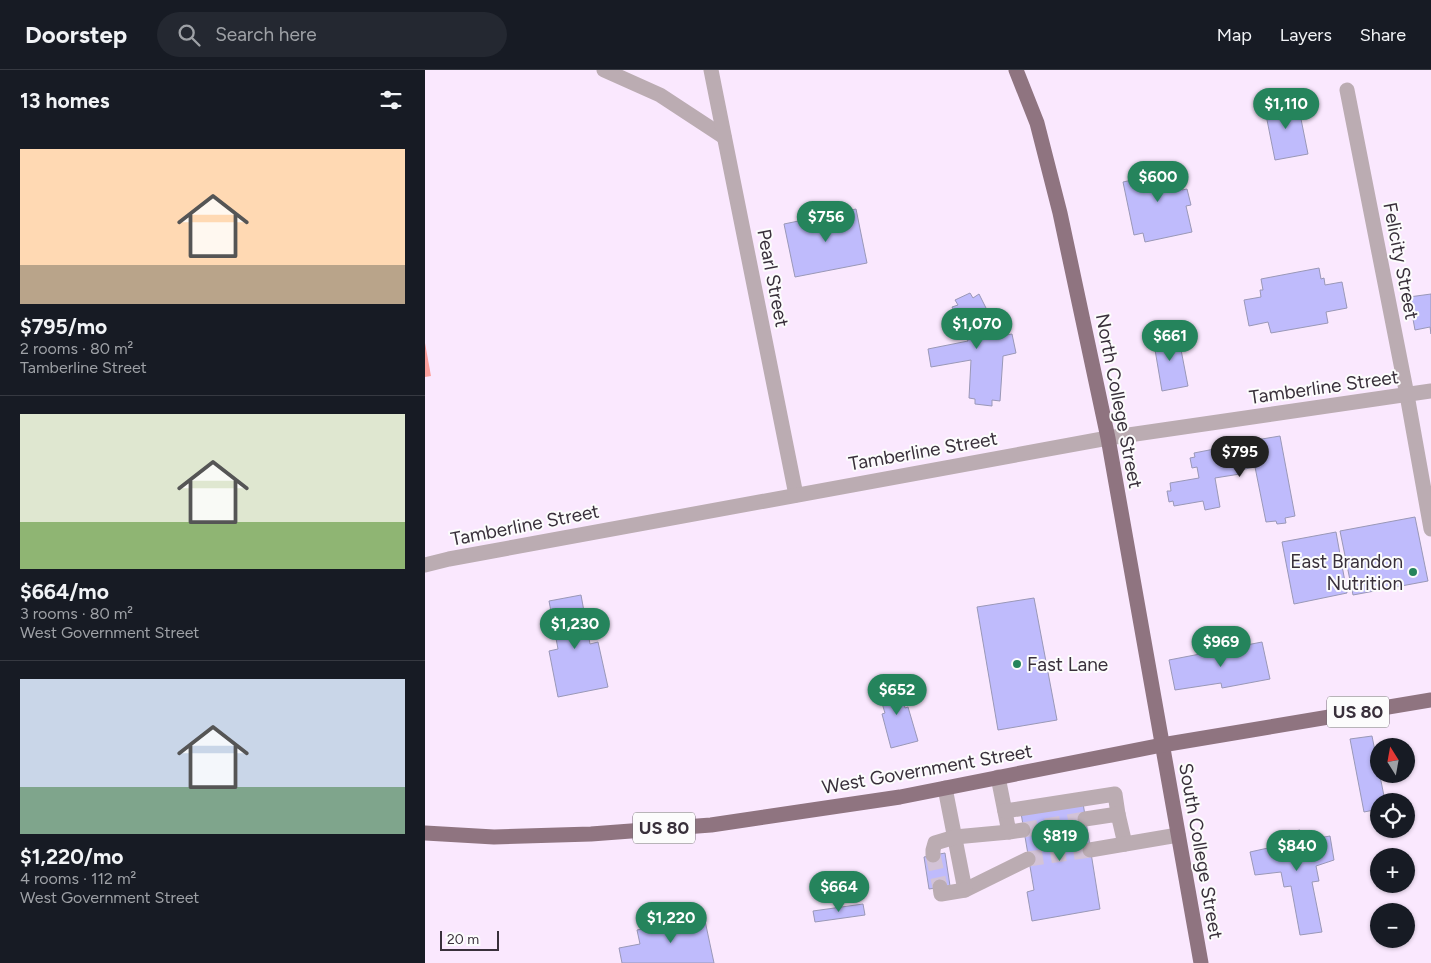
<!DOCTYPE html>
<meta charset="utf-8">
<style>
body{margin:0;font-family:Figtree,sans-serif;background:#242831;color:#f1f3f6;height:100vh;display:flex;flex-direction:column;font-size:19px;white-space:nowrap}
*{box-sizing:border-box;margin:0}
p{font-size:16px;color:#9ea1a6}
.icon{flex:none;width:28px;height:28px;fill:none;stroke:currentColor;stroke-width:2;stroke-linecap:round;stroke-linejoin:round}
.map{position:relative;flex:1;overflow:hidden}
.panel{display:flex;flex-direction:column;background:#171b24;width:425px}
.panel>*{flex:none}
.needle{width:32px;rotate:349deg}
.controls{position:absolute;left:945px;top:668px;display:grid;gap:10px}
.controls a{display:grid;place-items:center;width:45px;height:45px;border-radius:50%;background:#171b24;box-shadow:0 1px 4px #0004;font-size:25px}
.scale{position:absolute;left:15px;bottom:12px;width:59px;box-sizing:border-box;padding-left:5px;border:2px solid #39303b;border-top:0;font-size:14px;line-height:18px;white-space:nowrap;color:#39303b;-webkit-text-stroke:4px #fcfcfc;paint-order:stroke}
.price{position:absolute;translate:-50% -42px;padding:0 11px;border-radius:18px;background:#25845c;color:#fff;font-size:16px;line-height:32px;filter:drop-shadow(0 1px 2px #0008)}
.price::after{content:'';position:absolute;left:50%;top:30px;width:15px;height:11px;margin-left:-8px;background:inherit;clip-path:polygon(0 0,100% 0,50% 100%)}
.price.on{background:#222;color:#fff}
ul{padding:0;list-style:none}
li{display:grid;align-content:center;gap:10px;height:265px;padding:0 20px}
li+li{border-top:1px solid #363941}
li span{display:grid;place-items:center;height:155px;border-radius:0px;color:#555}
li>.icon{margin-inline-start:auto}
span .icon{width:90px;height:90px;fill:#fffc;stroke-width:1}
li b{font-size:21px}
h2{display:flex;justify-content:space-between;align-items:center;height:60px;padding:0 20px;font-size:21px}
header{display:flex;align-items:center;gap:30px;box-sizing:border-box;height:70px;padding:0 25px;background:#171b24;border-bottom:1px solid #363941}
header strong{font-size:24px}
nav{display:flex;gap:28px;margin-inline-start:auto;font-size:18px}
.search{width:350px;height:45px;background:#242831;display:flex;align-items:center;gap:12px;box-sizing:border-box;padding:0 18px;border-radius:28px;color:#9ea1a6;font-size:19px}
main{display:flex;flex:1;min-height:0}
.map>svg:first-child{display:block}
</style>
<header>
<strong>Doorstep</strong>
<div class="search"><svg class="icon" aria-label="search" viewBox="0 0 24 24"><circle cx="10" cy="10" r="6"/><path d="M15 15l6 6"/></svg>Search here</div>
<nav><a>Map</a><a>Layers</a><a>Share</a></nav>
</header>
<main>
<section class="panel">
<h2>13 homes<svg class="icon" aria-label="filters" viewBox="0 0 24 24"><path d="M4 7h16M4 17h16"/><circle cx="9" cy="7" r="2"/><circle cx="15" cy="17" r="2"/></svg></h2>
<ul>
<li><span style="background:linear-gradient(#ffd9b3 75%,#b9a48a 0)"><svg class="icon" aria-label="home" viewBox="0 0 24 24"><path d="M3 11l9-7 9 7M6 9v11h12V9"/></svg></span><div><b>$795/mo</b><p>2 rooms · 80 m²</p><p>Tamberline Street</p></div></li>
<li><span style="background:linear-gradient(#dfe7d0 70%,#8fb573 0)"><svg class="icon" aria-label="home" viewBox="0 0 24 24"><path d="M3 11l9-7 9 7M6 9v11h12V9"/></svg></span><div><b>$664/mo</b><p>3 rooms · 80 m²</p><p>West Government Street</p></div></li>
<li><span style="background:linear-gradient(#c9d6e8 70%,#7fa58c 0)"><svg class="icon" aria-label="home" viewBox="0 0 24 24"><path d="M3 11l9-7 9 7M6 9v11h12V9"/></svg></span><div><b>$1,220/mo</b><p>4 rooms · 112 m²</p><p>West Government Street</p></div></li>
</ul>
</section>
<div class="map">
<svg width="1006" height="893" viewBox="0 0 1006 893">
<rect width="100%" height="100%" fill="#fae8fe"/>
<!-- green -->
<polygon fill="#fda29f" points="0,273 6,306 0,307"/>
<!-- building -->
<g fill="#bfbbfc" stroke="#9a98b7">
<polygon points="872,29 883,84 850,90 839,35"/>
<polygon points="752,93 757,120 762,119 766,135 761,136 767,162 720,172 718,163 709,165 698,112 707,110 705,102"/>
<polygon points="431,139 442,193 370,207 359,154"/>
<polygon points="894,198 896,209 899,208 900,215 917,212 922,238 901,242 903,253 846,263 843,252 824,256 819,230 836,227 835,220 838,220 836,209"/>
<polygon points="545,223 548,228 554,224 575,266 587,264 591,283 578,286 575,331 567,330 567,336 550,334 550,329 544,328 546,290 506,297 503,279 543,271 527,237 533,235 530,230"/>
<polygon points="1006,224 1006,264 1005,257 990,260 984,227"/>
<polygon points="753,264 763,316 737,321 728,268"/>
<polygon points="855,366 870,446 860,448 861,453 852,454 851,451 841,452 830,397 815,400 815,404 790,408 795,437 780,440 778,431 749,436 748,431 744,432 742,421 746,421 745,413 774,408 772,397 767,398 765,388 770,387 769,383 810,375 813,391 828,387 825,371"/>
<polygon points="990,447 1003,511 928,525 915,461"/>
<polygon points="911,462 922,523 869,534 857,472"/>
<polygon points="156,525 165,574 173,572 183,617 133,627 124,581 133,579 124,531"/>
<polygon points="609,528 632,650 573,660 552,537"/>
<polygon points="837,572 845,609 797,618 796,613 750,620 744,590"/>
<polygon points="473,611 480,638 483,637 493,671 466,678 457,644 460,643 452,617"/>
<polygon points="947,666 960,731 954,731 954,739 939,742 925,669"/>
<polygon points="658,733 675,839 607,851 602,822 609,820 596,743"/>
<polygon points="875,760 877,770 880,770 880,768 894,765 894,768 905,766 909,790 891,796 894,811 887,812 897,862 875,865 866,816 859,817 856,802 830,805 825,782 843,778 843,775 860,773 858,763"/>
<polygon points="520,783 525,816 504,819 499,787"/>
<polygon points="438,834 440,845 390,852 388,841"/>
<polygon points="279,846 289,893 197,893 194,878 215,874 212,860"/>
</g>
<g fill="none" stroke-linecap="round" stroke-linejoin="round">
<!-- minor-tunnel -->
<g stroke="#d3c3d7" stroke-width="15" stroke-dasharray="15 8" stroke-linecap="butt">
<polyline points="598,760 660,749"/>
<polyline points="508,785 515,817"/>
<polyline points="603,789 665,780"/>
</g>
<!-- minor -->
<g stroke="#bbacb2" stroke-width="15">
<polyline points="179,0 235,25 299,67"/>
<polyline points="286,0 371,425"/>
<polyline points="922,20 982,325 1006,459"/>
<polyline points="0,495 24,489 683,368 1006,321"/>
<polyline points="573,707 584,762 598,760"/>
<polyline points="520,718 540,820 603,789"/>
<polyline points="580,741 690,724 693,744"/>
<polyline points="660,749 693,744 700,774"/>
<polyline points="665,780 753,765"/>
<polyline points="508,785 508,780 510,773 530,767 584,762"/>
<polyline points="515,817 516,824 540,820"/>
</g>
<!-- major -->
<g stroke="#8f7480" stroke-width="15">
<polyline points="591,0 612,53 635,143 683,368 776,893"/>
<polyline points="0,763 69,767 166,764 286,755 475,727 737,675 1006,630"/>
</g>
</g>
<!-- markers -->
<g fill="#25845c" stroke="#fcfcfc" stroke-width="2">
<circle cx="988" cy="502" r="5"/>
<circle cx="592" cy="594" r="5"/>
</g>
<g text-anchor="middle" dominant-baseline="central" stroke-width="4" stroke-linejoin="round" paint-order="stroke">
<!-- shield labels -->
<g fill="#fcfcfc" stroke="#746d75" stroke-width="1">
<rect x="902" y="626.5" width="62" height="31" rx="4"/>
<rect x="208" y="742.5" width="62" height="31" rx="4"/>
</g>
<g font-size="18" font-weight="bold" fill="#39303b">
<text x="933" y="642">US 80</text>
<text x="239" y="758">US 80</text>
</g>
<!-- street labels -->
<g font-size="19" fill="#39303b" stroke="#fcfcfc">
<text transform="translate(976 191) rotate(79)">Felicity Street</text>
<text transform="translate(348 208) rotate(79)">Pearl Street</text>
<text transform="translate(899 317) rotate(-8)">Tamberline Street</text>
<text transform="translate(694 331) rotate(79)">North College Street</text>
<text transform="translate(498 381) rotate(-10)">Tamberline Street</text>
<text transform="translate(100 455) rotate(-11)">Tamberline Street</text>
<text transform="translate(502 699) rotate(-10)">West Government Street</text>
<text transform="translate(776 781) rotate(80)">South College Street</text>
</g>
<!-- poi labels -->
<g font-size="19" fill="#39303b" stroke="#fcfcfc" text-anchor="end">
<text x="978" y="491">East Brandon<tspan x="978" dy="22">Nutrition</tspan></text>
<text x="602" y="594" text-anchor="start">Fast Lane</text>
</g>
</g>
</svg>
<div class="controls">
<a><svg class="needle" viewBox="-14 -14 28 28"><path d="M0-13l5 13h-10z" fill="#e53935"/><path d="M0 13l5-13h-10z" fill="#9ea1a6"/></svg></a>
<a><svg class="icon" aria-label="locate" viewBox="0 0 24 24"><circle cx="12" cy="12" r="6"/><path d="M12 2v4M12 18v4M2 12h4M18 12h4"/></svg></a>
<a>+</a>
<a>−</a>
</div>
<div class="scale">20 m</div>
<b class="price" style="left:861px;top:60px">$1,110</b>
<b class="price" style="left:733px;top:133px">$600</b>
<b class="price" style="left:401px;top:173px">$756</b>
<b class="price" style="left:552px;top:280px">$1,070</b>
<b class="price" style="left:745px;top:292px">$661</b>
<b class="price on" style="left:815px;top:408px">$795</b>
<b class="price" style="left:150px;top:580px">$1,230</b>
<b class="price" style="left:796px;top:598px">$969</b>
<b class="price" style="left:472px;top:646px">$652</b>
<b class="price" style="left:635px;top:792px">$819</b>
<b class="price" style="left:872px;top:802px">$840</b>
<b class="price" style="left:414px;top:843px">$664</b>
<b class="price" style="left:246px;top:874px">$1,220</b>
</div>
</main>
